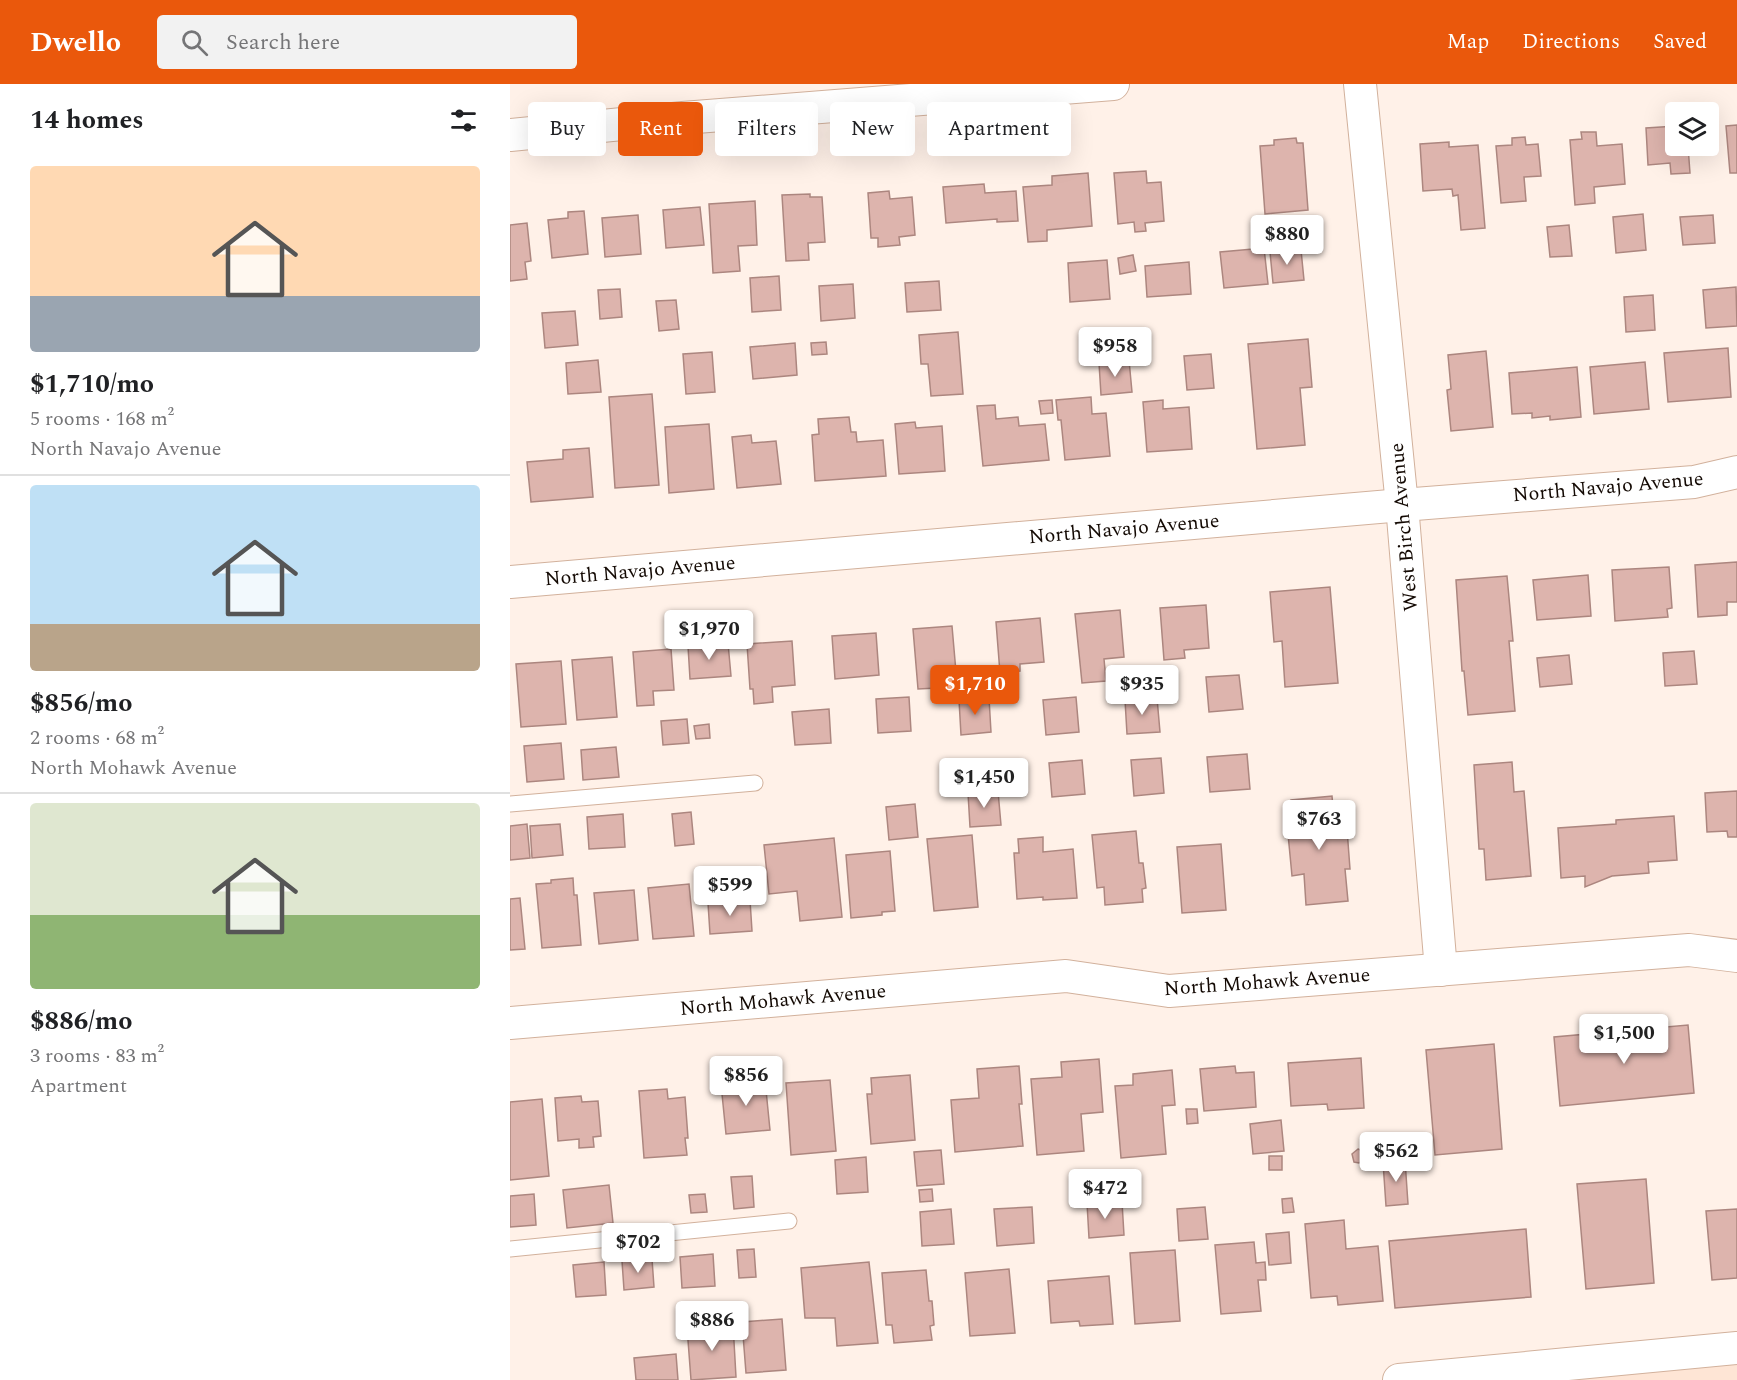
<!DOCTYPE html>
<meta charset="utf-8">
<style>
body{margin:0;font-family:Spectral,serif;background:#f2f2f2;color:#202124;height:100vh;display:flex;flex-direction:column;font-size:22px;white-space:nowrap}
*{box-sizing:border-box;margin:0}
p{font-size:20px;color:#757577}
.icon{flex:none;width:33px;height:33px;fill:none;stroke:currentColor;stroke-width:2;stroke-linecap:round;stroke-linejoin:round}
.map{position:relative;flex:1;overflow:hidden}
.side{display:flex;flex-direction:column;background:#fff;width:510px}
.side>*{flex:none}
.banner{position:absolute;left:18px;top:18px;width:570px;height:54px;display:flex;gap:12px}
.tools{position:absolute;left:1155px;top:18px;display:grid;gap:12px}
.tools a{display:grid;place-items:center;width:54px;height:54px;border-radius:6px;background:#fff;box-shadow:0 6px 24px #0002;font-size:30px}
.price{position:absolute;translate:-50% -51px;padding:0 14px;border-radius:6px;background:#fff;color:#222;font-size:20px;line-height:39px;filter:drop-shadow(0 2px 3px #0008)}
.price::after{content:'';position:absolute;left:50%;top:36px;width:18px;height:14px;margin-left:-9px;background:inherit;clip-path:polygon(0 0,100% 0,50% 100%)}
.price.active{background:#ea580c;color:#fff}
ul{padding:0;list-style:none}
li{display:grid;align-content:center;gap:12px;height:318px;padding:0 30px}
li+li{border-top:2px solid #e0e0e0}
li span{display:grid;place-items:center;height:186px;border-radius:6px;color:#555}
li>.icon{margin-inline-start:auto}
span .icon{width:108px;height:108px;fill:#fffc;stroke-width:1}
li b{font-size:26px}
h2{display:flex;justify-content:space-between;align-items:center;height:72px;padding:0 30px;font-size:26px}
.tag{padding:0 21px;border-radius:6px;background:#fff;box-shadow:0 6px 24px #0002;font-size:21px;line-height:54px}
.tag.active{background:#ea580c;color:#fff}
header{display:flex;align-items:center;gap:36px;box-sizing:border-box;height:84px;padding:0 30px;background:#ea580c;color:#fff}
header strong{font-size:28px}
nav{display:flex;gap:33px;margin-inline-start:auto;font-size:21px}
.search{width:420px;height:54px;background:#f2f2f2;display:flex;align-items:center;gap:15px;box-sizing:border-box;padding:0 21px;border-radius:6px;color:#757577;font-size:22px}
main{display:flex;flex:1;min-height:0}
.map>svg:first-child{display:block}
</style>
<header>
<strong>Dwello</strong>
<div class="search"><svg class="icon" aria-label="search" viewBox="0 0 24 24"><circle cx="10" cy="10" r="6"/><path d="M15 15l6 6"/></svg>Search here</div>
<nav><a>Map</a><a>Directions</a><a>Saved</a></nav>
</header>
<main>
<section class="side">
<h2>14 homes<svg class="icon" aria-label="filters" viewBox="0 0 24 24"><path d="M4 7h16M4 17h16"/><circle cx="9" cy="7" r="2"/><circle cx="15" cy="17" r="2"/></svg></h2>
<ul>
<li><span style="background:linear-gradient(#ffd9b3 70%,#9aa5b1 0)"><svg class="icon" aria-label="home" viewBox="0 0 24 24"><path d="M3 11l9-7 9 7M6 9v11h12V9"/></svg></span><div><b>$1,710/mo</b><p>5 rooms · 168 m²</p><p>North Navajo Avenue</p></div></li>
<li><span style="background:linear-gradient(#bfe0f5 75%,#b9a48a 0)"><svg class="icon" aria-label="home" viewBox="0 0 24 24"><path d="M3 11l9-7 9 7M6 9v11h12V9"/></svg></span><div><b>$856/mo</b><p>2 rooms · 68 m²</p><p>North Mohawk Avenue</p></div></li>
<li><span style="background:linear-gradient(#dfe7d0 60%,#8fb573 0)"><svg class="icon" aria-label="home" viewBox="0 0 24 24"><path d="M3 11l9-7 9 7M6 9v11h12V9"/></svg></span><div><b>$886/mo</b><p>3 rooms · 83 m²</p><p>Apartment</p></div></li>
</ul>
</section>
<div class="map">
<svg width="1227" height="1296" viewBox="0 0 1227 1296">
<rect width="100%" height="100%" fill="#fff1e8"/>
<!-- built -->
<polygon fill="#fee5d5" points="1227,1264 1227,1296 889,1296"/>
<!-- building -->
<g fill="#ddb4ad" stroke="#ac867f" stroke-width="1.5">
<polygon points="1227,41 1227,89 1220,89 1216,42"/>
<polygon points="1166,42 1166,62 1178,62 1180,89 1161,90 1160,79 1138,81 1136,44"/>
<polygon points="1071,48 1086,48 1087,62 1112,60 1115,100 1084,103 1085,119 1065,121 1060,56 1072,55"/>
<polygon points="1015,53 1016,61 1028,60 1031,92 1014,93 1016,117 991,119 986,62 1002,61 1002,54"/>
<polygon points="786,54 787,59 793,59 798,126 755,130 750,62 764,61 764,56"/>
<polygon points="939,58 939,63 968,61 975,144 951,146 948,111 943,112 942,105 913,107 910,60"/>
<polygon points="636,87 637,99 651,98 654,137 635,139 636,147 625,148 624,138 608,140 604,89"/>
<polygon points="578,89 582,142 537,146 537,157 518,158 513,103 542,101 542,92"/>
<polygon points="474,100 475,109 506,107 508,137 487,138 487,135 436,139 433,103"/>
<polygon points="379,107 380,115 402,113 405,151 389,153 390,161 368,163 368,154 361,154 358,109"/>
<polygon points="300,110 300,113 312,113 315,158 298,159 299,176 276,177 272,111"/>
<polygon points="245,117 247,161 228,162 230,187 203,189 199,120"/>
<polygon points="190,123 194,161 156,164 153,126"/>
<polygon points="74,127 78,170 42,174 38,136 58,134 58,128"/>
<polygon points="1133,130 1136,166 1106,169 1103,133"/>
<polygon points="128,131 131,170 95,173 92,134"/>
<polygon points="1203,131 1205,159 1173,161 1170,133"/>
<polygon points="17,139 21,177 15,178 17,195 0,197 0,141"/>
<polygon points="1059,141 1062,172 1040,173 1037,143"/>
<polygon points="754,164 758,200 714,204 710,168"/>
<polygon points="791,166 794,196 763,199 760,168"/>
<polygon points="623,171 626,187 610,190 608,174"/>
<polygon points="597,176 600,215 560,218 558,179"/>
<polygon points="679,178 681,210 637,213 635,182"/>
<polygon points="269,192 271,226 242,228 240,194"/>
<polygon points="429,197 431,226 397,228 395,199"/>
<polygon points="343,200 345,234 311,237 309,202"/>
<polygon points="1226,203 1227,242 1196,244 1193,206"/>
<polygon points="110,205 112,233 90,235 88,206"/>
<polygon points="1143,211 1145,246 1116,248 1114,213"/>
<polygon points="166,216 169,245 149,247 146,217"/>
<polygon points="65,227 68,261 35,264 32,229"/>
<polygon points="448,248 453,310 421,312 418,280 411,280 409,251"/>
<polygon points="798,255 802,303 790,304 795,361 747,365 738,260"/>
<polygon points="316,258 317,270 302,271 301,259"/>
<polygon points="285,259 287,291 243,295 240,263"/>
<polygon points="1218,264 1221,313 1158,318 1154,269"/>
<polygon points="976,267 983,343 941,347 937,306 941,305 938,271"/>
<polygon points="202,268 205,308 176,310 173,270"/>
<polygon points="701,270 704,304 677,306 674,272"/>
<polygon points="88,276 91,308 58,310 56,279"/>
<polygon points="619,276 622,308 591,311 589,279"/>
<polygon points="1135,278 1139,325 1084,330 1080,283"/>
<polygon points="1067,283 1071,333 1040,336 1040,332 1022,334 1022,329 1002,330 999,289"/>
<polygon points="142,310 149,401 105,404 99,313"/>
<polygon points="581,313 582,330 596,329 600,372 555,376 551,336 548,336 546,316"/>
<polygon points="542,316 543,329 531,330 529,317"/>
<polygon points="653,316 653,325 679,323 682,365 637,368 633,318"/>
<polygon points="485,321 486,335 508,333 509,342 535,340 539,376 473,382 467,322"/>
<polygon points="339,333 341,348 346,348 347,358 373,356 376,392 305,397 302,351 309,350 308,335"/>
<polygon points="405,338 406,344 432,342 435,387 389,390 385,340"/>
<polygon points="199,340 204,405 159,409 155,343"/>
<polygon points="241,351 242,359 266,357 271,400 227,404 222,353"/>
<polygon points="79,364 83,413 21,418 17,378 53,375 53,366"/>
<polygon points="1227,478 1227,518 1217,518 1217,531 1188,533 1185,481"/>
<polygon points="1159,483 1162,524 1157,525 1158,533 1105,537 1102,486"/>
<polygon points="1078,491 1081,532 1027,536 1023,496"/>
<polygon points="997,492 1003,557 999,557 1005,627 958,631 954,587 952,587 946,496"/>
<polygon points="820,503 828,599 775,603 772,557 764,558 760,508"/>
<polygon points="696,521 699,564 674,566 675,574 654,576 650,524"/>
<polygon points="610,526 614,573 594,575 596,597 572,599 565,530"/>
<polygon points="530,534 534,578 510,580 510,587 490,589 486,538"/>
<polygon points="442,542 446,588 426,589 427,604 408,605 403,545"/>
<polygon points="366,549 369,591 325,595 322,552"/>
<polygon points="282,557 285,601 262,603 263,618 244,620 243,605 240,605 237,560"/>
<polygon points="218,559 221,592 180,595 178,562"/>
<polygon points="161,565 164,606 143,607 144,621 127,622 123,568"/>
<polygon points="1184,567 1187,600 1155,602 1153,569"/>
<polygon points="1059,571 1062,600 1030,603 1027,574"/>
<polygon points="102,573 107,633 67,636 62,576"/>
<polygon points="51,577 56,640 11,643 6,580"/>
<polygon points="729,591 733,625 699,628 696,593"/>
<polygon points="399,613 401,647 368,649 366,615"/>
<polygon points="566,613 569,648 536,651 533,616"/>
<polygon points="479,614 481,648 451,651 449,616"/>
<polygon points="647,614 650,648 617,650 615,616"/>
<polygon points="319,625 321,659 285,661 282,628"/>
<polygon points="177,635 179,659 153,661 151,637"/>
<polygon points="199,640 200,654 186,655 184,642"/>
<polygon points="51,659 54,695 17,698 14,662"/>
<polygon points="106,663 109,693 73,696 71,666"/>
<polygon points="737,670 740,705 700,708 697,673"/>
<polygon points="651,674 654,709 624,712 621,676"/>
<polygon points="572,676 575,710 542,713 539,679"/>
<polygon points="1002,678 1004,708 1014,707 1021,792 976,796 974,765 969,765 964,681"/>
<polygon points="488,707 491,741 460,743 458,709"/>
<polygon points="1227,707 1227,753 1218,753 1217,747 1197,748 1195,709"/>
<polygon points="822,712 825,746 837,745 840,785 835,785 838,817 796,821 794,790 782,792 778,750 784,750 781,716"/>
<polygon points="405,720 408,753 379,756 376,723"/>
<polygon points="181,728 184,760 165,762 162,730"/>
<polygon points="113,730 115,763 79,765 77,733"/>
<polygon points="1164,732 1167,776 1138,778 1139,789 1102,792 1075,803 1075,792 1051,794 1048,744 1106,740 1106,736"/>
<polygon points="17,740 20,774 0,776 0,742"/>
<polygon points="50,740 53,771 22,774 20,742"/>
<polygon points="626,747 629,779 633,779 636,804 632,805 633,818 595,821 594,803 587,804 582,751"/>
<polygon points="462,751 468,823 424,827 417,755"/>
<polygon points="533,753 533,768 563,765 567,814 533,816 533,813 507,815 504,769 509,769 508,755"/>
<polygon points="324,754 332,833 290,837 287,807 259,810 254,761"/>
<polygon points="711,760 716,826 672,829 667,763"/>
<polygon points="380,767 385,827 372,828 372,831 341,834 336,771"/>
<polygon points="63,794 64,811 67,811 71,861 32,864 26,800 41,799 41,796"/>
<polygon points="179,800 184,852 143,855 138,804"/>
<polygon points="124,806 128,856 89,860 84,809"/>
<polygon points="10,814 15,865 0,866 0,815"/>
<polygon points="240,816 242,847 200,850 198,819"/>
<polygon points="1178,941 1184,1009 1050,1022 1044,953"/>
<polygon points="984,960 992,1065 925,1071 916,966"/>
<polygon points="851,974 854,1024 818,1026 817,1020 781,1022 778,979"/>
<polygon points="589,975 593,1028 571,1030 574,1067 527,1071 521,995 552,993 551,978"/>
<polygon points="509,982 512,1020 509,1020 513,1062 445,1068 441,1016 469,1014 467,985"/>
<polygon points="725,982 726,989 744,988 746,1023 694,1027 690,985"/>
<polygon points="662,986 665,1021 652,1022 656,1070 611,1074 605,1002 623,1001 623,990"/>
<polygon points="400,991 405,1056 361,1060 357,1010 362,1010 361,994"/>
<polygon points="255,996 260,1046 216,1050 211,1000"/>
<polygon points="320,996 326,1067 281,1071 276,999"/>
<polygon points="157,1005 158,1015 175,1013 178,1054 175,1054 177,1071 134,1074 129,1007"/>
<polygon points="71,1012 72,1018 88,1017 91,1052 83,1053 84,1063 69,1064 69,1055 48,1057 45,1014"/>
<polygon points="32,1015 39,1092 0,1096 0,1018"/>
<polygon points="676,1025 687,1025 688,1039 677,1040"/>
<polygon points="771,1036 774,1067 743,1070 740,1040"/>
<polygon points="848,1065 853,1067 856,1075 849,1079 844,1078 842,1070"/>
<polygon points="431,1066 434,1100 407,1102 404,1068"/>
<rect x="759" y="1072" width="13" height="14"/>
<polygon points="356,1073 358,1108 327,1110 325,1076"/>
<polygon points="895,1076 898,1120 876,1122 873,1078"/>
<polygon points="242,1092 244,1123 224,1125 221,1093"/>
<polygon points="1136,1095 1144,1199 1076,1205 1067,1100"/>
<polygon points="99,1101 103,1139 57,1144 53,1106"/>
<polygon points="422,1105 423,1117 410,1118 409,1106"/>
<polygon points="24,1110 26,1141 0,1143 0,1112"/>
<polygon points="195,1110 197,1128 181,1129 179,1111"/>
<polygon points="782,1114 784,1128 773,1129 772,1115"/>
<polygon points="612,1118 614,1151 579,1154 577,1119"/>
<polygon points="522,1123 524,1159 487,1162 484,1125"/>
<polygon points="695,1123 698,1155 669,1157 667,1125"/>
<polygon points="441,1125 444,1160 412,1162 410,1128"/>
<polygon points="1227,1125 1227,1194 1202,1196 1196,1127"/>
<polygon points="834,1136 836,1165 868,1162 873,1217 828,1221 827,1212 801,1214 795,1140"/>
<polygon points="1016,1145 1021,1213 885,1224 879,1157"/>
<polygon points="779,1148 781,1179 759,1181 756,1150"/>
<polygon points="744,1158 746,1179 755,1178 756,1196 748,1196 751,1227 711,1230 705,1161"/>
<polygon points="244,1165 246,1193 229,1194 227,1166"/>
<polygon points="665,1166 670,1237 625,1240 620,1169"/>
<polygon points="203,1170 205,1202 172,1204 170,1173"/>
<polygon points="142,1175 144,1203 114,1206 112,1177"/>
<polygon points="94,1178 96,1211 66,1213 63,1181"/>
<polygon points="359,1178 368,1259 327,1262 325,1234 295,1234 291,1184"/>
<polygon points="499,1185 505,1249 460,1252 455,1189"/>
<polygon points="416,1186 419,1217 422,1217 424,1241 420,1242 422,1256 384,1259 382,1241 376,1241 372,1189"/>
<polygon points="599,1192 603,1240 570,1242 569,1237 541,1239 538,1197"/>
<polygon points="272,1235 276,1286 236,1289 232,1238"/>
<polygon points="223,1240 226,1293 181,1296 177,1243"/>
<polygon points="166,1270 168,1296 126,1296 124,1274"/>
</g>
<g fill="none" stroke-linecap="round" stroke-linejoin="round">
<defs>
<g id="lane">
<polyline points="0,720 245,699"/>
<polyline points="0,1165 279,1137"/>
</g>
<g id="street">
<polyline points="850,0 892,421 931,886"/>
<polyline points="0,51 173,34 603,0"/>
<polyline points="0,498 892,421 1184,398 1227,388"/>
<polyline points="0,939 556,892 659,907 1179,866 1227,872"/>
<polyline points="889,1296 1227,1264"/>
</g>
</defs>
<!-- lane casing -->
<use href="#lane" stroke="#d2b19c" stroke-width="17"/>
<!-- street casing -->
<use href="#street" stroke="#d2b19c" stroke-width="34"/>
<!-- lane -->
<use href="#lane" stroke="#fff" stroke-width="15"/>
<!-- street -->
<use href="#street" stroke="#fff" stroke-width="32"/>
</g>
<g text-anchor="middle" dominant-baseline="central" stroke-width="4.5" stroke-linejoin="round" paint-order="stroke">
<!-- street labels -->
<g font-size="20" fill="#130903" stroke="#fff">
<text transform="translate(1098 403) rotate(-5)">North Navajo Avenue</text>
<text transform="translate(894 443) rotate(-95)">West Birch Avenue</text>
<text transform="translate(614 445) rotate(-5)">North Navajo Avenue</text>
<text transform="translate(130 487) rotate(-5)">North Navajo Avenue</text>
<text transform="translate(757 898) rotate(-4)">North Mohawk Avenue</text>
<text transform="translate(273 916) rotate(-5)">North Mohawk Avenue</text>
</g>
</g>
</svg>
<div class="tools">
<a><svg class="icon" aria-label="layers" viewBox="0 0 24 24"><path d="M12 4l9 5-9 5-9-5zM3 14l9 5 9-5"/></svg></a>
</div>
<b class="price" style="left:777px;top:182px">$880</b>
<b class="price" style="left:605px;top:294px">$958</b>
<b class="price" style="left:199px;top:577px">$1,970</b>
<b class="price active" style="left:465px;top:632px">$1,710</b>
<b class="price" style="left:632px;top:632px">$935</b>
<b class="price" style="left:474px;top:725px">$1,450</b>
<b class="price" style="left:809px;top:767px">$763</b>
<b class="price" style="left:220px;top:833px">$599</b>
<b class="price" style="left:1114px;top:981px">$1,500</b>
<b class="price" style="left:236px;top:1023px">$856</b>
<b class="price" style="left:886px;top:1099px">$562</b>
<b class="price" style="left:595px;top:1136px">$472</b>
<b class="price" style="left:128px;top:1190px">$702</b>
<b class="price" style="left:202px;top:1268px">$886</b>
<div class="banner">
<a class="tag">Buy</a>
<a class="tag active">Rent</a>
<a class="tag">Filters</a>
<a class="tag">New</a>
<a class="tag">Apartment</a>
</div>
</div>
</main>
